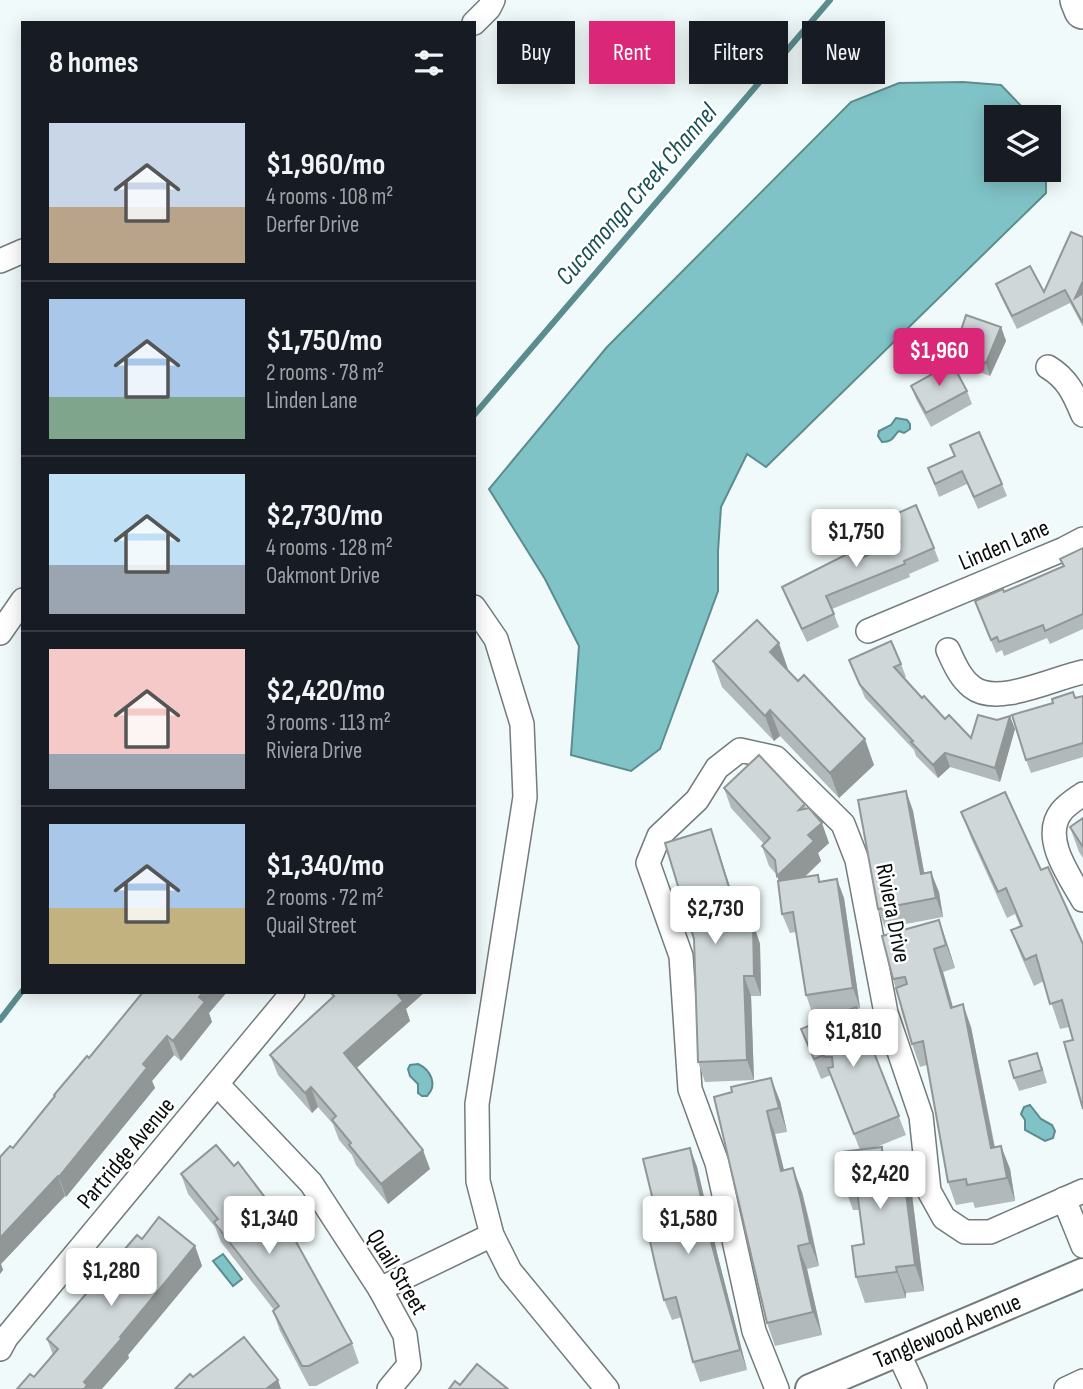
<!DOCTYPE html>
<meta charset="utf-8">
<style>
body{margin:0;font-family:"Sofia Sans Condensed",sans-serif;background:#242831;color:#f1f3f6;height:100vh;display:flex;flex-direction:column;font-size:26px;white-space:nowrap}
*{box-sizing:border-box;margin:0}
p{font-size:23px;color:#9ea1a6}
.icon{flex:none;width:38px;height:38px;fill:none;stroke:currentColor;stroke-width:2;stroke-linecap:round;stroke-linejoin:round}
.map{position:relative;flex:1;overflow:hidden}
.side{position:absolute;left:21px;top:21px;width:455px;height:973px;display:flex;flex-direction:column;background:#171b24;border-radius:0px;box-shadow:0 4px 18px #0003}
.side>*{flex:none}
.banner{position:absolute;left:497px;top:21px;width:480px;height:63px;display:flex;gap:14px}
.tools{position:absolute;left:984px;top:105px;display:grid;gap:14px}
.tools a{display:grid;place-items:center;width:77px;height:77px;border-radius:0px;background:#171b24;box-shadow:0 4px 18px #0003;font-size:35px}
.price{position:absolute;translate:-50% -60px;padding:0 16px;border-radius:7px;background:#fff;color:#222;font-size:23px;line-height:46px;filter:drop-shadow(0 2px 4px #0008)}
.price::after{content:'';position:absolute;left:50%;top:42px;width:21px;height:16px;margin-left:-10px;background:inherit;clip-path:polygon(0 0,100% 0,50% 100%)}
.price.current{background:#db2777;color:#fff}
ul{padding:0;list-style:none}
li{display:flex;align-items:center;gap:21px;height:175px;padding:0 28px}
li+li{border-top:2px solid #363941}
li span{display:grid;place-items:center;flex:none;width:196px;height:140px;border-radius:0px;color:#555}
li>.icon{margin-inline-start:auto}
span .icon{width:84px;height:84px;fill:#fffc;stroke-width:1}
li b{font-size:30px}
h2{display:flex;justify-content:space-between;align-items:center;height:84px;padding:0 28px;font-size:30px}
.chip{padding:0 24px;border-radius:0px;background:#171b24;box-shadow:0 4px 18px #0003;font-size:24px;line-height:63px}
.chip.current{background:#db2777;color:#fff}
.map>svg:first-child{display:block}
</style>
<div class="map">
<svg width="1083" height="1389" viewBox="0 0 1083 1389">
<rect width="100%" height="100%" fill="#f1fafa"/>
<!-- water -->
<g fill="#80c3c7" stroke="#5c8c8f" stroke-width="2">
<polygon points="963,82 1001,85 1027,112 1030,117 996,117 996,170 1046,170 1046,193 766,467 747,454 721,507 718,551 718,591 660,749 631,771 571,755 579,646 545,579 489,489 607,347 851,102 899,83"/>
<path d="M896,418L907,420L910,424V429L904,433L899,431C893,436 894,442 882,442L878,436L879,431L891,425Z"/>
<path d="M418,1064C431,1070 438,1085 427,1096H422L418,1093V1084L410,1076L408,1069L410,1065Z"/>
<polygon points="1030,1105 1041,1119 1052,1125 1055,1131 1053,1138 1045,1141 1025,1130 1025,1120 1021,1114 1024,1107"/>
<polygon points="223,1254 242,1279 233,1286 213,1261"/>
</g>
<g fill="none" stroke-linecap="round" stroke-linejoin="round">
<!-- stream -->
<g stroke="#5c8c8f" stroke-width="6">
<polyline points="474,415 830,0"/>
<polyline points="0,1020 23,990"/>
</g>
<defs>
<g id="minor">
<polyline points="474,23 489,8 493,0"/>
<polyline points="0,261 23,251"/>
<path d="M1048,367C1068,379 1074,394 1083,415"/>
<polyline points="474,607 496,639 522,724 525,797 477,1104 478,1181 492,1235 510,1271 607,1389"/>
<polyline points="868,631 1064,549 1083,539"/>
<polyline points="0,633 23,600"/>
<path d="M948,650C954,663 960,678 972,687C997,707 1054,678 1083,672"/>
<path d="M1083,794C1076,799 1066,805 1061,812C1041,838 1070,877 1083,900"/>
<polyline points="217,1084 311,1183 380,1289 405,1335 409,1365 389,1389"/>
<polyline points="1064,1199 1083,1246"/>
<polyline points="380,1289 492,1235"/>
<polyline points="0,1349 6,1338 293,992"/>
<polyline points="897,1350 915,1389"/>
<polyline points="777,1389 754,1331 717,1163 690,1089 681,956 648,863 659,836 697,800 717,768 740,750 776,758 843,824 857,860 886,1013 921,1116 929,1191 944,1218 965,1232 990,1232 1083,1191"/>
<polyline points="1066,1389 1083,1381"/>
</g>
<g id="tertiary">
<path id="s1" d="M810,1389L1083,1273"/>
</g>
<polyline id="primary" points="1079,0 1083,10"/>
</defs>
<!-- minor casing -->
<use href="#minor" stroke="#737b7b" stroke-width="26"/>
<!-- tertiary casing -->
<use href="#tertiary" stroke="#737b7b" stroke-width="32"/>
<!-- primary casing -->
<use href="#primary" stroke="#737b7b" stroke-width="40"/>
<!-- minor -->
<use href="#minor" stroke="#fff" stroke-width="23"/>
<!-- tertiary -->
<use href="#tertiary" stroke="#fff" stroke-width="28"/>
<!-- primary -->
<use href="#primary" stroke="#fff" stroke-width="37"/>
</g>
<!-- wall -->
<g fill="#b2b9ba">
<polygon points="1083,237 1083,327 1070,303 1017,329 1001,297 996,284 1044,292"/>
<polygon points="1001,327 1006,341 990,376 959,365 954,352"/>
<polygon points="911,386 967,391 972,404 931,427 916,399"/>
<polygon points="950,445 1002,484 1007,496 978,509 967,484 939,497 928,468 954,456"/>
<polygon points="889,517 934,548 939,561 909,574 910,577 832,609 839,627 807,642 787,600 782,587 861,558 899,542"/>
<polygon points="1083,548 1083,629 1050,644 1047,638 1004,656 1002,650 996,653 975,601 1004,592 1063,566 1060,559"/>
<polygon points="849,660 901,664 906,677 904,678 922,698 945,719 971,738 1015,729 1000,782 950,767 938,778 916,756 914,750 865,698"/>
<polygon points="713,661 788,669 787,670 874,765 839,798 780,736 774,741 722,687"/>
<polygon points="1083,696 1083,757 1031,773 1026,760"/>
<polygon points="724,788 805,804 806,809 829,843 818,853 821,861 804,878 818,875 820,881 844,898 860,1008 857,1009 906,1135 874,1148 882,1147 885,1155 910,1179 924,1291 906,1293 906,1298 865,1303 856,1277 864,1244 860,1210 853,1210 844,1185 860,1150 832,1077 831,1075 821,1079 801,1029 850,1010 813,1015 806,995 796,932 790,933 782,914 779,881 777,875 769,866 762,846 764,844 731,808"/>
<polygon points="906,791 913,811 924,873 939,892 943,917 885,928 878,909"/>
<polygon points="1005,792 1073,1040 1069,1027 1060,1029 1044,981 1034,986 1021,956 1011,930 1020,926 1015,914 1007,918 971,838 961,812"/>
<polygon points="1083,818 1083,858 1079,852 1070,827"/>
<polygon points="711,829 732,893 749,910 760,944 761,996 751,996 754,1080 705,1082 698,1062"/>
<polygon points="939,920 955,968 943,972 953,1007 971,1027 995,1147 1001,1146 1010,1169 1015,1201 975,1208 973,1202 956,1205 948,1182 927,1065 920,1067 912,1044 893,979"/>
<polygon points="143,992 227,992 209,1013 212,1022 181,1061 174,1055 152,1081 155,1088 66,1197 65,1196 1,1264 3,1270 0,1274 13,1148 55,1097 54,1095 89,1058"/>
<polygon points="332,994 406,1009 410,1021 356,1068 430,1169 388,1204 356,1165 352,1155 339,1140 333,1124 318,1107 312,1113 278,1075 270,1055 334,997"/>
<polygon points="1042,1066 1047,1083 1019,1091 1014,1078"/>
<polygon points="732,1092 780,1101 787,1132 775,1134 784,1171 802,1192 810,1223 819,1266 807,1269 822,1335 775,1346 767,1323"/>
<polygon points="690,1148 697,1167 718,1257 747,1370 700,1382 693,1362 682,1317 672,1320 664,1300 659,1225"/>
<polygon points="181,1174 352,1343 359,1363 316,1386 309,1386 280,1331 273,1311 274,1310 221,1242 215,1227 188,1194"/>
<polygon points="142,1239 195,1246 202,1266 128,1355 129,1358 34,1377 53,1355 47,1339"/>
</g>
<!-- shaded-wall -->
<g fill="#919697">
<polygon points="1083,281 1083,305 1075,298"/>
<polygon points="1001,327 1006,341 990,376 986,363"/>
<polygon points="779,643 788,669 779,678 770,652"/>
<polygon points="770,710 780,736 774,741 765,716"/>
<polygon points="1010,716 1015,729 1000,782 995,768"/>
<polygon points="865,739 874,765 839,798 830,773"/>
<polygon points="945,753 950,767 938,778 933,765"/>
<polygon points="906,791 913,811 928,894 921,874"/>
<polygon points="822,823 829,843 818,853 821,861 784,896 777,876 808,835"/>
<polygon points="711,829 718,849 738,913 731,894"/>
<polygon points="931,872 939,892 943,917 936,898"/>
<polygon points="837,879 844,898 860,1008 853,988"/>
<polygon points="742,890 760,944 761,996 754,976"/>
<polygon points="939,920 947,943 955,968 946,945"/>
<polygon points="934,949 943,972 959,1030 951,1008"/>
<polygon points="744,976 751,996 754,1080 747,1060"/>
<polygon points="203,992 227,992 209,1013 212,1022 181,1061 173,1041 199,997"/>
<polygon points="425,992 406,1009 410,1021 351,1073 344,1053 396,993"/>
<polygon points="963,1004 971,1027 999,1171 991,1148"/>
<polygon points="167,1036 174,1055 152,1081 155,1088 66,1197 59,1177 143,1064"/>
<polygon points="771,1078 780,1101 787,1132 779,1108"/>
<polygon points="311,1087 318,1107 312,1113 305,1093"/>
<polygon points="767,1111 775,1134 790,1194 781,1171"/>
<polygon points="1001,1146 1010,1169 1015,1201 1007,1178"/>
<polygon points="690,1148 697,1167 718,1257 747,1370 740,1350 710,1238"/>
<polygon points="423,1150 430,1169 388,1204 381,1184"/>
<polygon points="901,1153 910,1179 924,1291 915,1265"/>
<polygon points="793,1168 802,1192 819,1266 810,1243"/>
<polygon points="58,1176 65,1196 1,1264 3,1270 0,1274 0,1238"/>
<polygon points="195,1246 202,1266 128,1355 129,1358 102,1389 84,1389 84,1382"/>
<polygon points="798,1246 807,1269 822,1335 813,1312"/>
<polygon points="896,1267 906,1293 906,1298 897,1272"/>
<polygon points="278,1380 281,1389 266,1389"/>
</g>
<!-- building -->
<g fill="#cfd7d8" stroke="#919697" stroke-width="2">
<polygon points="1071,232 1083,237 1083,281 1075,298 1083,293 1083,323 1065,290 1012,316 996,284 1030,266 1044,292"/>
<polygon points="966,315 1001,327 986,363 954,352"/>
<polygon points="952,363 967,391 926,413 911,386"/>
<polygon points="979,432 1002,484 974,497 962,471 935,484 928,468 955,456 950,445"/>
<polygon points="916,505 934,548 904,561 905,564 826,596 834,614 802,629 782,587 857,549 861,558 900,542 889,517"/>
<polygon points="1083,548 1083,614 1045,631 1043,625 999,642 997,637 991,640 975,601 1003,589 1004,592 1064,566 1060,559"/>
<polygon points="757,620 779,643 770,652 798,681 804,675 865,739 830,773 770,710 765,716 713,661"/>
<polygon points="891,641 901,664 894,667 922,698 924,696 945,719 949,715 971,738 978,715 997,720 1010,716 995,768 945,753 933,765 911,742 913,741 860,685 849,660"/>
<polygon points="1073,692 1075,698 1083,696 1083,743 1026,760 1012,715 1053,703 1052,699"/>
<polygon points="759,755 805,804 799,810 809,808 822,823 808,835 814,841 777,876 775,860 762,846 770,838 724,788"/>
<polygon points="906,791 921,874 931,872 936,898 878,909 858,800"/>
<polygon points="1005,792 1041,870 1048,867 1083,944 1083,1109 1064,1042 1073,1040 1062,1000 1050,1004 1036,955 1025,960 1011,930 1022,926 1006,888 998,892 961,812"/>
<polygon points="1083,818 1083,847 1070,827"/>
<polygon points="711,829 731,894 742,890 753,924 754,976 744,976 747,1060 698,1062 694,939 665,843"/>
<polygon points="818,875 819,882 837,879 853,988 806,995 793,912 782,914 778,881"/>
<polygon points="939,920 946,945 934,949 951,1008 963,1004 991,1148 1001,1146 1007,1178 967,1185 966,1179 948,1182 923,1041 912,1044 896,988 907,984 905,977 893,979 882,936"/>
<polygon points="143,992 203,992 199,997 205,1002 173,1041 167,1036 143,1064 147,1068 59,1177 58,1176 0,1238 0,1157 10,1146 13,1148 55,1096 54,1095 87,1056 89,1058"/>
<polygon points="334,992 396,992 403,1001 344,1053 423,1150 381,1184 349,1145 351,1143 332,1120 336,1116 311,1087 305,1093 270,1055 334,996 332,994"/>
<polygon points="856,1007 899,1116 854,1134 828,1068 833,1067 832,1057 824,1057 824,1055 814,1059 801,1029"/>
<polygon points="1037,1053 1042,1070 1014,1078 1009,1061"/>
<polygon points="771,1078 779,1108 767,1111 781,1171 793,1168 801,1200 810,1243 798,1246 813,1312 767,1323 714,1097 732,1092 731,1087"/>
<polygon points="216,1145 234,1166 238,1162 289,1229 352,1343 309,1366 302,1366 273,1311 279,1306 214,1222 218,1219 181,1174"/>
<polygon points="882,1147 882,1155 901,1153 915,1265 896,1267 897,1272 856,1277 852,1246 864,1244 856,1183 844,1185 840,1152"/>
<polygon points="690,1148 710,1238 740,1350 693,1362 676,1297 664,1300 656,1268 647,1228 659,1225 643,1159"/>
<polygon points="159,1217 195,1246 120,1337 122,1338 84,1382 87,1385 84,1389 17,1389 30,1374 34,1377 58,1349 47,1339 137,1235 142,1239"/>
<polygon points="244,1337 278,1380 266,1389 175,1389 190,1374 193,1377"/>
<polygon points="477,1364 508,1389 449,1389 455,1381 460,1385"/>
</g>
<g text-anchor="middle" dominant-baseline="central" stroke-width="5" stroke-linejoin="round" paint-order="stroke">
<!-- street labels -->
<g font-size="24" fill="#090c0c" stroke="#fff">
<text transform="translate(1004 545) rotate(-23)">Linden Lane</text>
<text transform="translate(893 913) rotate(79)">Riviera Drive</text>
<text transform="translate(126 1153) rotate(-50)">Partridge Avenue</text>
<text transform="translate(397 1272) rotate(59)">Quail Street</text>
<text stroke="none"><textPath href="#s1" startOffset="149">Tanglewood Avenue</textPath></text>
</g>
<!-- water labels -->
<g font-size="26" font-style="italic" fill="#165054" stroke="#fff">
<text transform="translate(637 195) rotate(-49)">Cucamonga Creek Channel</text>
</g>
</g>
</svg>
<div class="tools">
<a><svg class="icon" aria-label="layers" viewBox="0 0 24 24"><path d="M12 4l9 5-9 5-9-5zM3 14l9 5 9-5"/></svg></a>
</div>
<b class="price current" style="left:939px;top:388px">$1,960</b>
<b class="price" style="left:856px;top:569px">$1,750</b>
<b class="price" style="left:715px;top:946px">$2,730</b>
<b class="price" style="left:853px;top:1069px">$1,810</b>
<b class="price" style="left:880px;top:1211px">$2,420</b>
<b class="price" style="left:269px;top:1256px">$1,340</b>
<b class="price" style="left:688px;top:1256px">$1,580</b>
<b class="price" style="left:111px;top:1308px">$1,280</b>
<div class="banner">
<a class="chip">Buy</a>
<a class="chip current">Rent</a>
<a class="chip">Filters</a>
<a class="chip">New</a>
</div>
<section class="side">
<h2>8 homes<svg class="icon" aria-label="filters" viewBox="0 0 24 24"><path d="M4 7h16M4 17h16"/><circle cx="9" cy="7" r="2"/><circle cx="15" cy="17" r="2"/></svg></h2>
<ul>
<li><span style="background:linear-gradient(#c9d6e8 60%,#b9a48a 0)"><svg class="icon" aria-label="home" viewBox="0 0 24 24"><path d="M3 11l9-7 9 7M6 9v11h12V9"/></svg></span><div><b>$1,960/mo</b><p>4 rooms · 108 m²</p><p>Derfer Drive</p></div></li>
<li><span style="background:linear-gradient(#a9c7e8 70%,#7fa58c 0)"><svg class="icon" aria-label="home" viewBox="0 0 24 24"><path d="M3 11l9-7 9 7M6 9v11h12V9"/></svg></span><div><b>$1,750/mo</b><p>2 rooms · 78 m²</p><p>Linden Lane</p></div></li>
<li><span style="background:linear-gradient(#bfe0f5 65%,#9aa5b1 0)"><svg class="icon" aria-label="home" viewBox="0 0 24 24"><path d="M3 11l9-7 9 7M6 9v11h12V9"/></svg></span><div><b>$2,730/mo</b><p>4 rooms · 128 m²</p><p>Oakmont Drive</p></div></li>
<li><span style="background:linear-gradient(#f6c9c9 75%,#9aa5b1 0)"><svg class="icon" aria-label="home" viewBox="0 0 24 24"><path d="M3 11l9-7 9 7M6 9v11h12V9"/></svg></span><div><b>$2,420/mo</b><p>3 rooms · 113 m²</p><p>Riviera Drive</p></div></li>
<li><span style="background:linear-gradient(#a9c7e8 60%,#c2b280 0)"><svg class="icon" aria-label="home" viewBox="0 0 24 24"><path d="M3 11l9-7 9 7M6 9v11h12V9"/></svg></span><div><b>$1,340/mo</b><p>2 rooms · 72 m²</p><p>Quail Street</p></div></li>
</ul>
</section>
</div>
